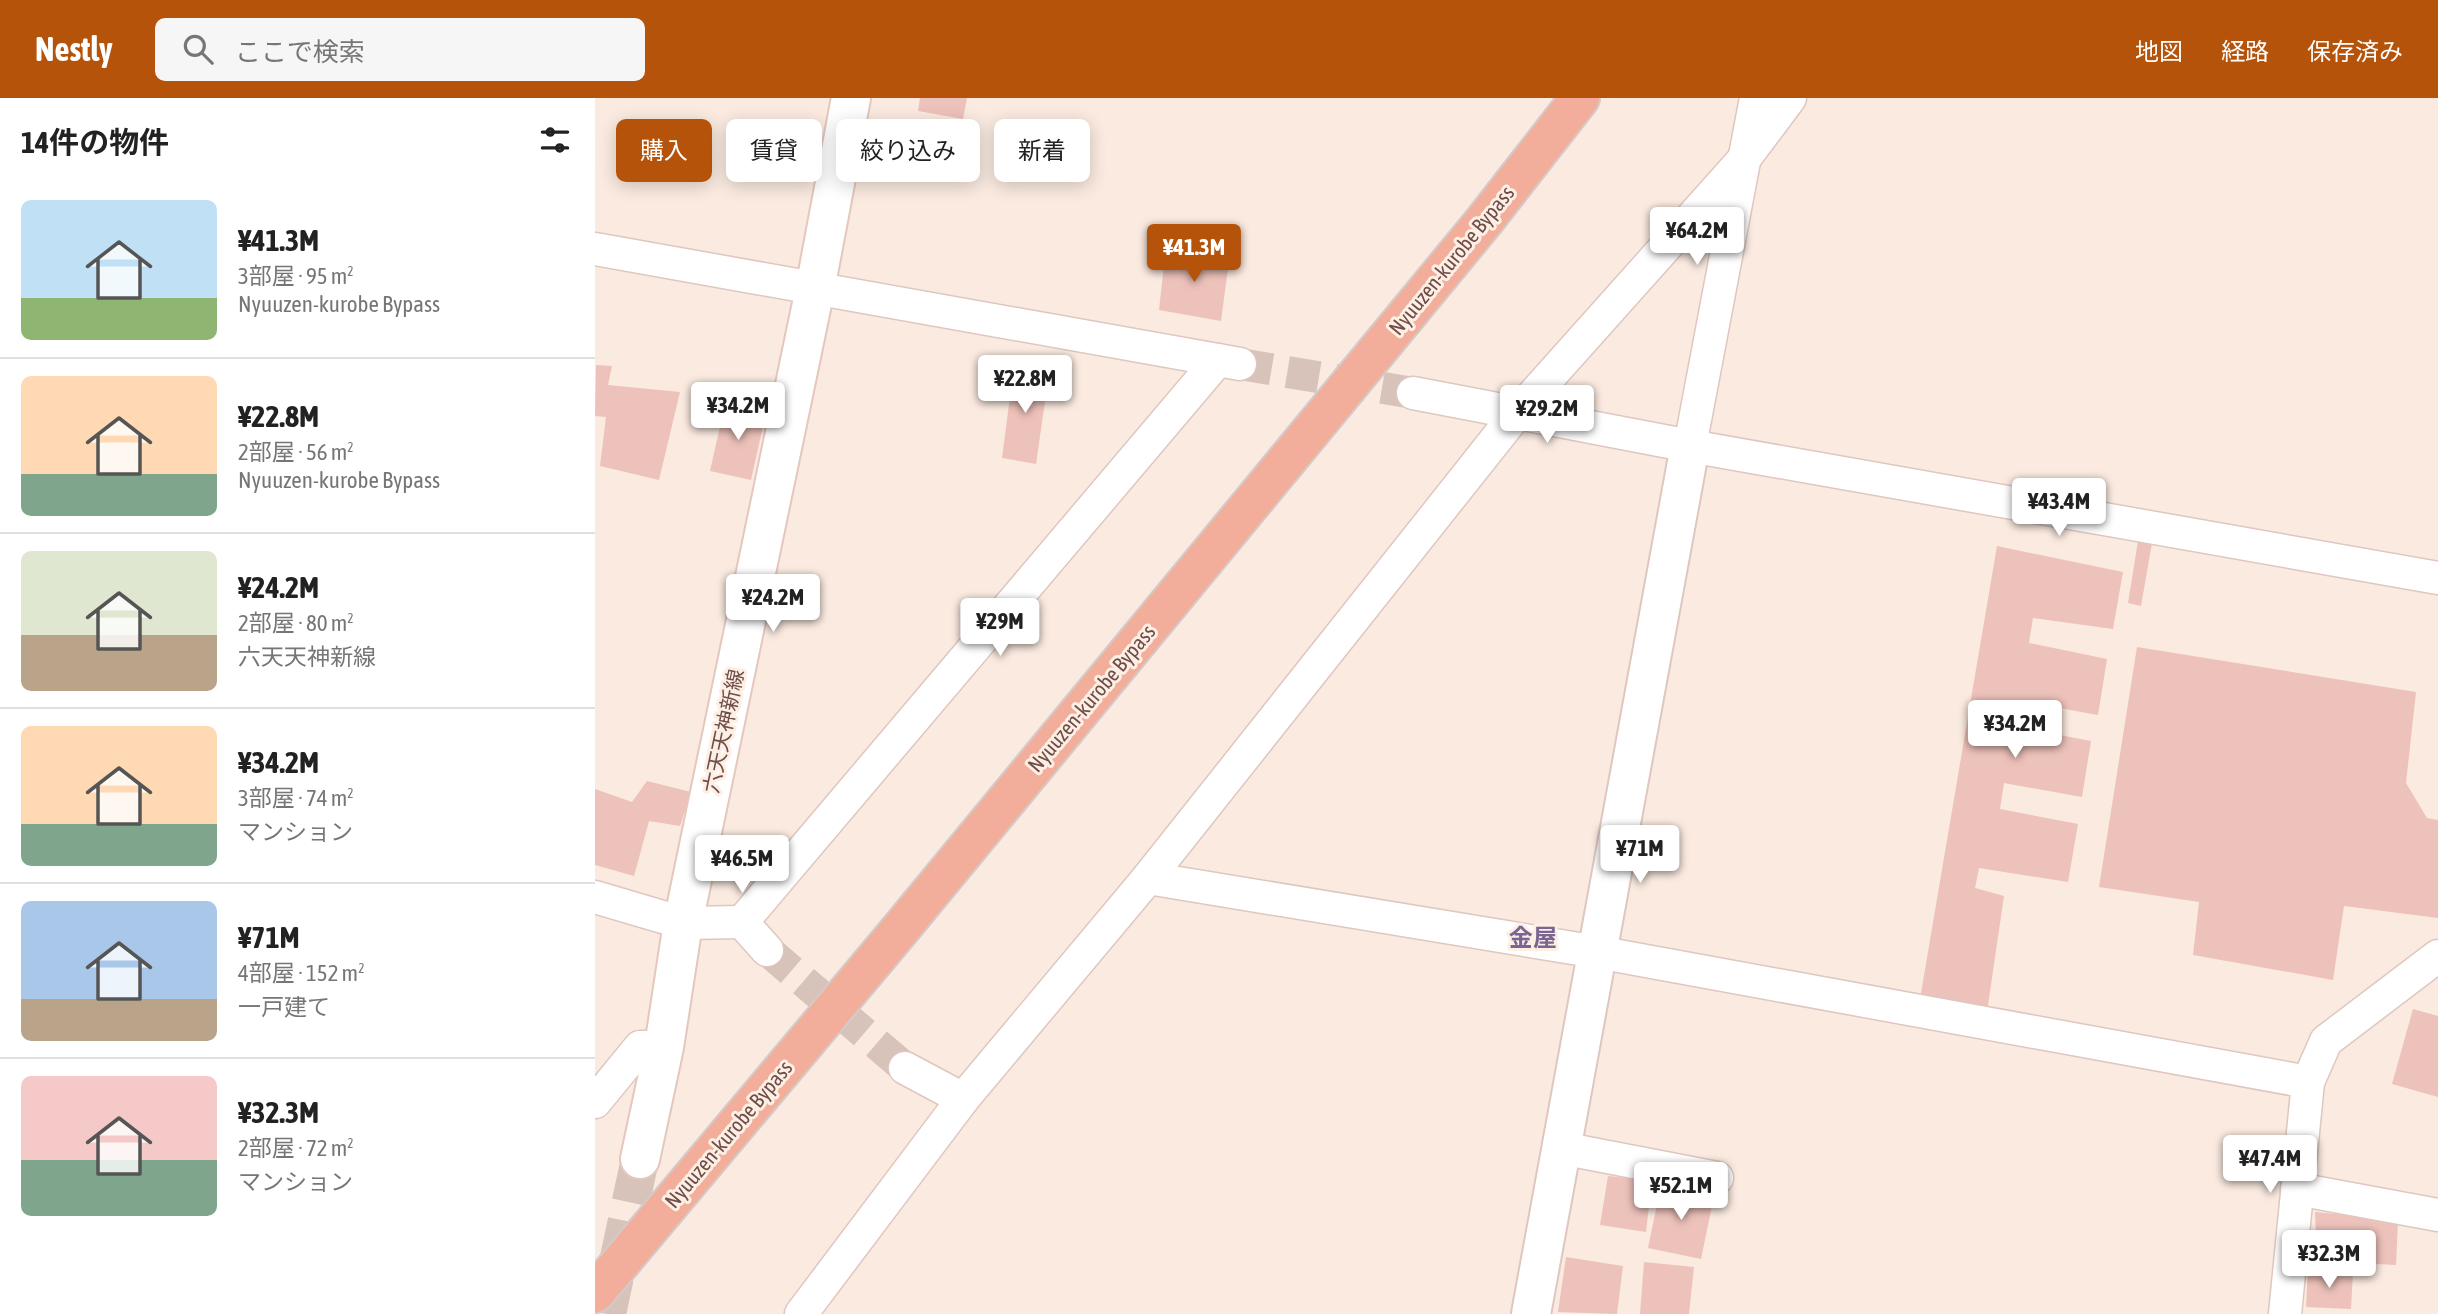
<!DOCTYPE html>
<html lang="ja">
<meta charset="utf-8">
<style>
body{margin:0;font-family:"Asap Condensed","Noto Sans JP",sans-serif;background:#f6f6f6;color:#222;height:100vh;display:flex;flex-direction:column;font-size:26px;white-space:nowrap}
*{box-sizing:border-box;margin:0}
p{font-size:23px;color:#767676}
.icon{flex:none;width:38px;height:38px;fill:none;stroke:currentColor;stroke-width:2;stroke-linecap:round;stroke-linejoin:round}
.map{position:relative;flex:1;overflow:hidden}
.details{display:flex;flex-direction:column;background:#fff;width:595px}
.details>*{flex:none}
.banner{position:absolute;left:21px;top:21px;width:665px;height:63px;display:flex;gap:14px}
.price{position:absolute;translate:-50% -60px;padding:0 16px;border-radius:7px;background:#fff;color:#222;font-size:23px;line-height:46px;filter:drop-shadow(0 2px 4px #0008)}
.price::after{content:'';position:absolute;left:50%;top:42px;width:21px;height:16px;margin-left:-10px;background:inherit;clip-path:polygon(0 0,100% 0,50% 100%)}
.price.on{background:#b45309;color:#fff}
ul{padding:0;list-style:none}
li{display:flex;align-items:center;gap:21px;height:175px;padding:0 21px}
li+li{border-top:2px solid #e0e0e0}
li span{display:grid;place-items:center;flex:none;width:196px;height:140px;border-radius:10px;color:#555}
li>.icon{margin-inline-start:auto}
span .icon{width:84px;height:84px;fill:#fffc;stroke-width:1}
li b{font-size:30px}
h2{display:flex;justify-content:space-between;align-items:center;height:84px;padding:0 21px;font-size:30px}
.pill{padding:0 24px;border-radius:10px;background:#fff;box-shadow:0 4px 18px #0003;font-size:24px;line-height:63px}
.pill.on{background:#b45309;color:#fff}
header{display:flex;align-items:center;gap:42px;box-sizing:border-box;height:98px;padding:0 35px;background:#b45309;color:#fff}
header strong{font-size:33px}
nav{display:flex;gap:38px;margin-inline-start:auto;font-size:24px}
.search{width:490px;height:63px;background:#f6f6f6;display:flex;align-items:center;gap:18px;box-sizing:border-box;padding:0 24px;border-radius:10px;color:#767676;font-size:26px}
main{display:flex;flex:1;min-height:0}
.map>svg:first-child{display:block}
</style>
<header>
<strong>Nestly</strong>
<div class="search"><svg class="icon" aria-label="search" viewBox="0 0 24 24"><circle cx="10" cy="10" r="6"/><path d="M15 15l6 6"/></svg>ここで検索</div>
<nav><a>地図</a><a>経路</a><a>保存済み</a></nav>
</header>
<main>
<section class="details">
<h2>14件の物件<svg class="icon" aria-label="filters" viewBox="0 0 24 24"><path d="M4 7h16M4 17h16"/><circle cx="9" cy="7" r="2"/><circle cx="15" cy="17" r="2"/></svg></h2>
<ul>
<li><span style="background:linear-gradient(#bfe0f5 70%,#8fb573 0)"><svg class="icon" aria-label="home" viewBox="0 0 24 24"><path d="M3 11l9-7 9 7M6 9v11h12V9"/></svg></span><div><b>¥41.3M</b><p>3部屋 · 95 m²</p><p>Nyuuzen-kurobe Bypass</p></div></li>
<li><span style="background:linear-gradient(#ffd9b3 70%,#7fa58c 0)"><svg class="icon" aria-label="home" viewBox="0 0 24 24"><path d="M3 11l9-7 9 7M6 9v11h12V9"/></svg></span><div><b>¥22.8M</b><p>2部屋 · 56 m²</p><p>Nyuuzen-kurobe Bypass</p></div></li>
<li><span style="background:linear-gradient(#dfe7d0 60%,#b9a48a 0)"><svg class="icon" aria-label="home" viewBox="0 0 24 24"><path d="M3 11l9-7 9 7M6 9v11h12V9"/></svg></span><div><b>¥24.2M</b><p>2部屋 · 80 m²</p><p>六天天神新線</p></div></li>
<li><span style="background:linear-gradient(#ffd9b3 70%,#7fa58c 0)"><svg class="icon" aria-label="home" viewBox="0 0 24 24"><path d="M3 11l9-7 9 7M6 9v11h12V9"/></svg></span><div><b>¥34.2M</b><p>3部屋 · 74 m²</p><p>マンション</p></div></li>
<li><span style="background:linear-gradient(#a9c7e8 70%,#b9a48a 0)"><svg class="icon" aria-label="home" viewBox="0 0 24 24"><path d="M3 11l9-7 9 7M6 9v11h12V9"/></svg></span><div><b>¥71M</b><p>4部屋 · 152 m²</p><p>一戸建て</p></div></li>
<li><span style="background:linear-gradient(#f6c9c9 60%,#7fa58c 0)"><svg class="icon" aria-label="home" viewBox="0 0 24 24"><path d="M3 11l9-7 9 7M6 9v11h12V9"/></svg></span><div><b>¥32.3M</b><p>2部屋 · 72 m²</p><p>マンション</p></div></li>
</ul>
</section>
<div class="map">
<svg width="1843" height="1216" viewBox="0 0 1843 1216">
<rect width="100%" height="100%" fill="#faeae0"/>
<!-- building -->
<g fill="#edc2ba">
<polygon points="325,0 372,0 368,21 323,13"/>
<polygon points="571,148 634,162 626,223 564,212"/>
<polygon points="1,267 17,268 13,287 85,294 64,382 5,368 11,319 0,318"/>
<polygon points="419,268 454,276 441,366 407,360"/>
<polygon points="130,306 171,315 156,382 115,373"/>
<polygon points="1543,443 1557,445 1546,508 1533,505"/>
<polygon points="1402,448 1528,474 1518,531 1438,520 1434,545 1512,561 1503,617 1421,602 1418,628 1496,643 1487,699 1409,685 1405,711 1483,726 1473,784 1384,770 1380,790 1409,798 1392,914 1325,901"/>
<polygon points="1542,549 1821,594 1811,685 1832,720 1843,722 1843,820 1749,808 1738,882 1598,857 1604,804 1504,789"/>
<polygon points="52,683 96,694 85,728 54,723 39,778 0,767 0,691 37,704"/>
<polygon points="1818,911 1843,918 1843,999 1797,986"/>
<polygon points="1013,1078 1057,1083 1051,1134 1005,1127"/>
<polygon points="1066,1087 1119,1098 1106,1161 1053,1150"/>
<polygon points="1720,1114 1803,1122 1801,1167 1722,1163"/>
<polygon points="971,1159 1028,1168 1022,1216 963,1214"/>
<polygon points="1049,1164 1099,1169 1094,1216 1045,1216"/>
<polygon points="1713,1172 1758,1174 1756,1211 1711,1209"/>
</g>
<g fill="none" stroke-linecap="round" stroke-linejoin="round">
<!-- minor-tunnel -->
<g stroke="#d7c3ba" stroke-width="32" stroke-dasharray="32 16" stroke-linecap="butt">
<polyline points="645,266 818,295"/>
<polyline points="172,852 310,970"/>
</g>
<!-- secondary-tunnel -->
<polyline stroke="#d7c3ba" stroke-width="38" stroke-dasharray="38 19" stroke-linecap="butt" points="12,1216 45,1061"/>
<defs>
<g id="minor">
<polyline points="0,151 645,266"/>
<polyline points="818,295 1095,348 1843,480"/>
<polyline points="1095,348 1161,0"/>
<polyline points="553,780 922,315 1150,60 1195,0"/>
<polyline points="0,799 88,825 147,824 172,852"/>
<polyline points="147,824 623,262"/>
<polyline points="310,970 368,1001 553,780 1002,854 1713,984"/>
<polyline points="0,1004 45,949 69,949"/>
<polyline points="966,1050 1122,1080"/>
<polyline points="1702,1091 1843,1117"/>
<polyline points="206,1216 368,1001"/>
<polyline points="1690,1216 1713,984 1731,943 1843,858"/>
</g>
<polyline id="tertiary" points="936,1216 1095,348"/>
<polyline id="secondary" points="45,1061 69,949 88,825 220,191 256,0"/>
<polyline id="trunk" points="0,1195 303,834 890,122 985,0"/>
</defs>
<!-- minor casing -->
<use href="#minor" stroke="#dfc7c0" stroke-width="35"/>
<!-- tertiary casing -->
<use href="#tertiary" stroke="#dfc7c0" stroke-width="42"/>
<!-- secondary casing -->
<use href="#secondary" stroke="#e4c7bd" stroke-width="42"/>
<!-- trunk casing -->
<use href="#trunk" stroke="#d4cac8" stroke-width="42"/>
<!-- minor -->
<use href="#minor" stroke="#fff" stroke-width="32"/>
<!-- tertiary -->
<use href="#tertiary" stroke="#fff" stroke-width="38"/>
<!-- secondary -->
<use href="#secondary" stroke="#fff" stroke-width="38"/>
<!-- trunk -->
<use href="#trunk" stroke="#f3ae9b" stroke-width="38"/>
</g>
<g text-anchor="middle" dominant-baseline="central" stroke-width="6" stroke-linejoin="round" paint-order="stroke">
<!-- street labels -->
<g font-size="21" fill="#6f4e49" stroke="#feefe5">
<text transform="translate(856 162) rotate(-51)">Nyuuzen-kurobe Bypass</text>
<text transform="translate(496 600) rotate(-50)">Nyuuzen-kurobe Bypass</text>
<text transform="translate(128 633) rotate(-78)">六天天神新線</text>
<text transform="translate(133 1036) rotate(-50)">Nyuuzen-kurobe Bypass</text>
</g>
<!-- quarter labels -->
<g font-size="24" font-weight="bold" fill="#796592" stroke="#feefe5">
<text x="938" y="839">金屋</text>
</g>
</g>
</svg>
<b class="price" style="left:1102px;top:169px">¥64.2M</b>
<b class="price on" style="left:599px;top:186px">¥41.3M</b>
<b class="price" style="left:430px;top:317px">¥22.8M</b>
<b class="price" style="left:143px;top:344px">¥34.2M</b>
<b class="price" style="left:952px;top:347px">¥29.2M</b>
<b class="price" style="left:1464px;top:440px">¥43.4M</b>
<b class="price" style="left:178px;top:536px">¥24.2M</b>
<b class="price" style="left:405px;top:560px">¥29M</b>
<b class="price" style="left:1420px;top:662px">¥34.2M</b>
<b class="price" style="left:1045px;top:787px">¥71M</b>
<b class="price" style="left:147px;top:797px">¥46.5M</b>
<b class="price" style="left:1675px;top:1097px">¥47.4M</b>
<b class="price" style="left:1086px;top:1124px">¥52.1M</b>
<b class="price" style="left:1734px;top:1192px">¥32.3M</b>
<div class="banner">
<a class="pill on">購入</a>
<a class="pill">賃貸</a>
<a class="pill">絞り込み</a>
<a class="pill">新着</a>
</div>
</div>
</main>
